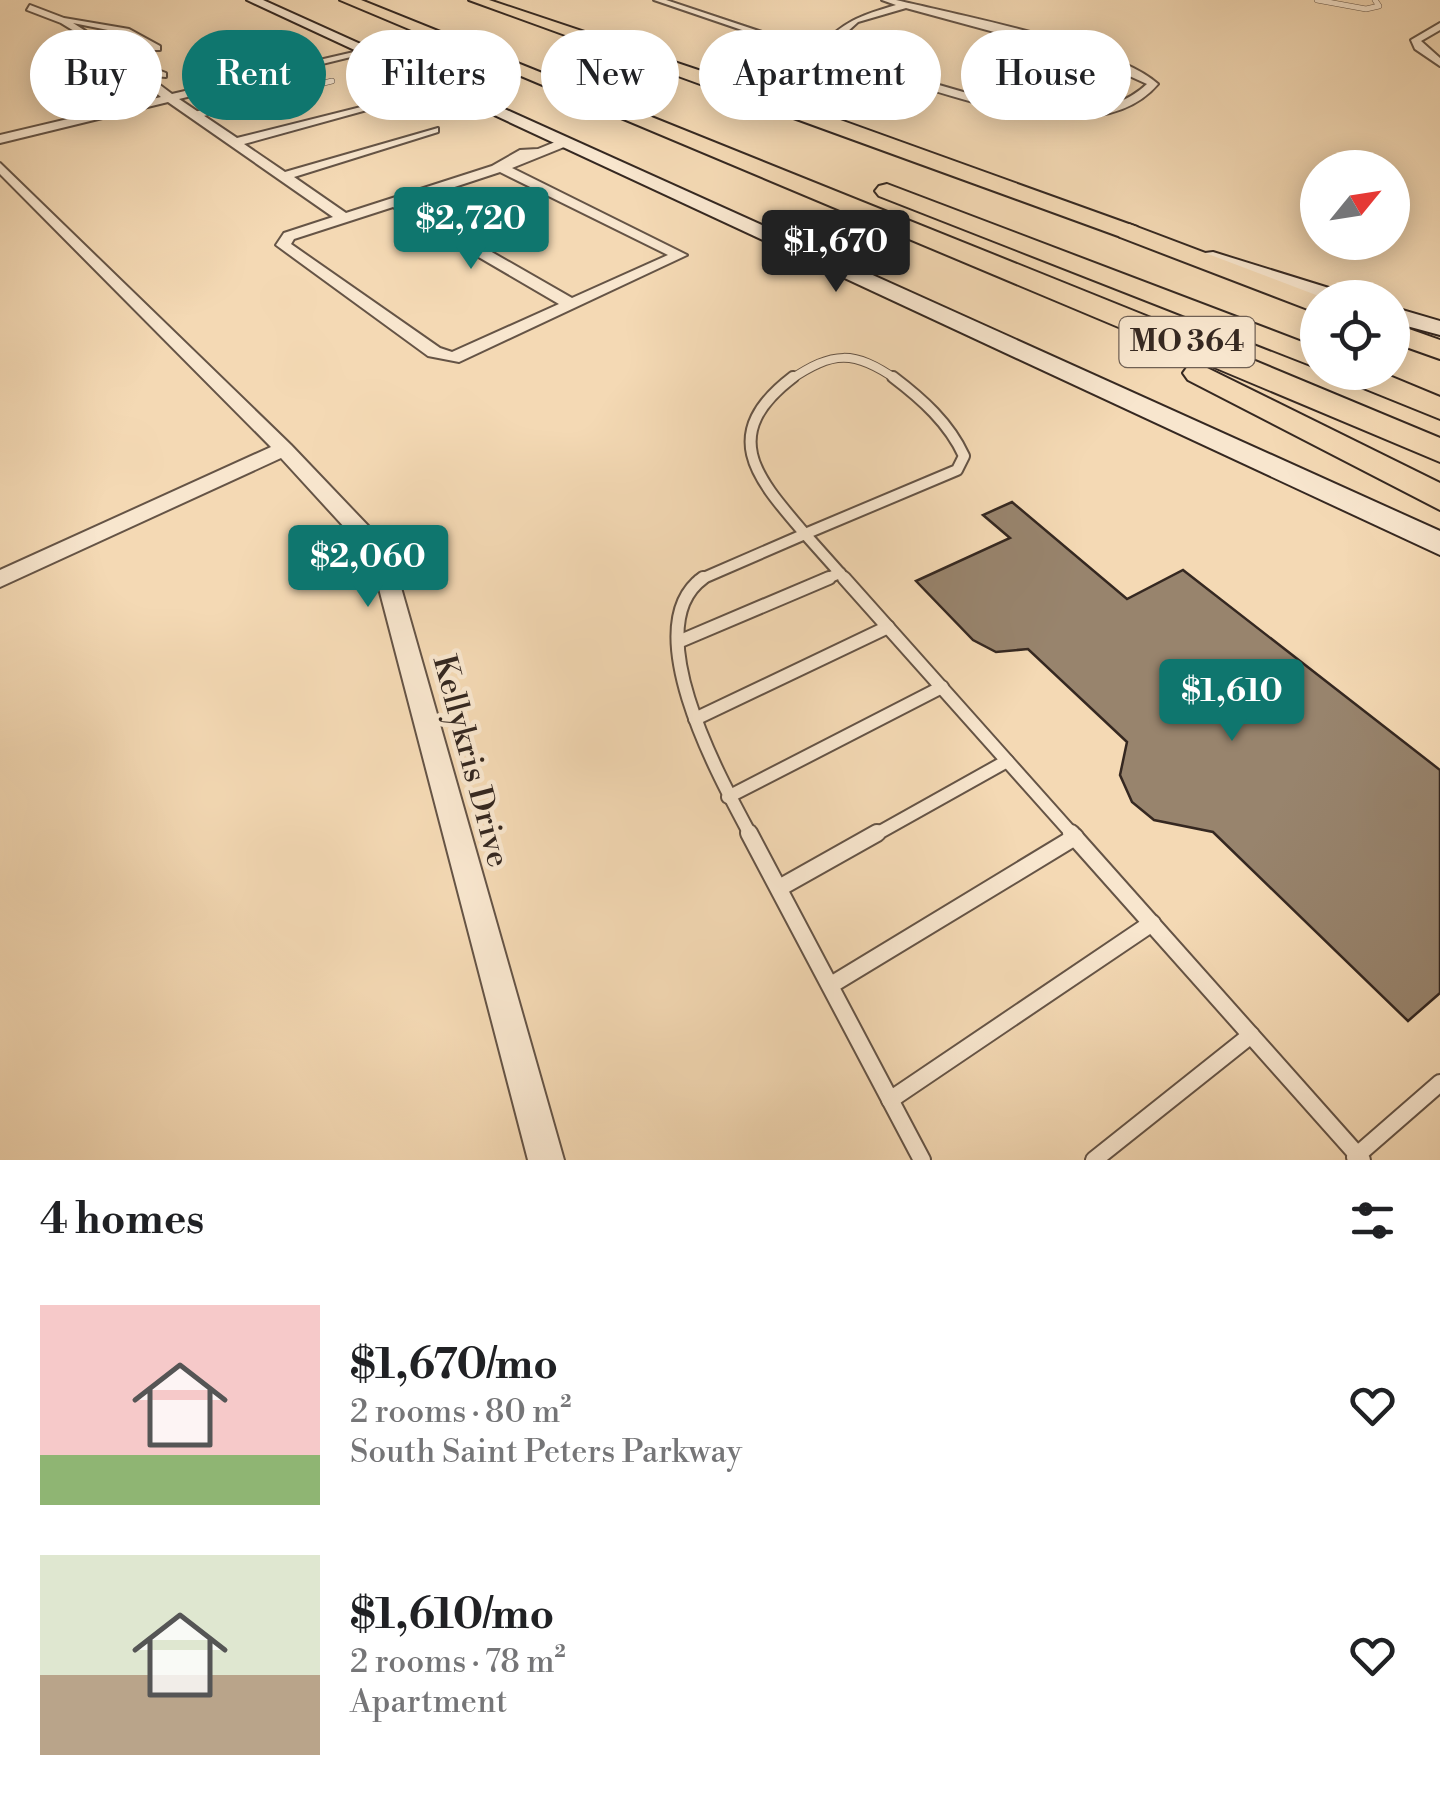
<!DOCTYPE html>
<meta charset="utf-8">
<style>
body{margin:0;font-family:"Libre Bodoni",serif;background:#f6f6f6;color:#202124;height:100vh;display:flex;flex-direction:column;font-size:38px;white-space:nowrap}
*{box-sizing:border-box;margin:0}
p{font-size:32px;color:#757577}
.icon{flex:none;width:55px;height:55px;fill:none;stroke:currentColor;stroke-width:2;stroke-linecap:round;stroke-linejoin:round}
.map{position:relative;height:1160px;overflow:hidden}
.panel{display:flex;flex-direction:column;background:#fff;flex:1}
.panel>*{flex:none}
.guide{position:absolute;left:30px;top:30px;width:1380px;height:90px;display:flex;gap:20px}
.needle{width:65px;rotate:60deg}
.buttons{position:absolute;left:1300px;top:150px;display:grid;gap:20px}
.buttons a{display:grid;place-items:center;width:110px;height:110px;border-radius:50%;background:#fff;box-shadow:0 5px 25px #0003;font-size:50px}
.price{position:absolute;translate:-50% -85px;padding:0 22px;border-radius:10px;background:#0f766e;color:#fff;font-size:32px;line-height:65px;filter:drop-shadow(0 2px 5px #0008)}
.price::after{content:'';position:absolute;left:50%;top:60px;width:30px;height:22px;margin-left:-15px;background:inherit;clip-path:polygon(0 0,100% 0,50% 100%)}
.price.selected{background:#222;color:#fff}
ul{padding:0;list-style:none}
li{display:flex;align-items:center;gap:30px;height:250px;padding:0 40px}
li span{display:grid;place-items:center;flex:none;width:280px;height:200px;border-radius:0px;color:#555}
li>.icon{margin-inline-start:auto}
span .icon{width:120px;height:120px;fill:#fffc;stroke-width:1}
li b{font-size:42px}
h2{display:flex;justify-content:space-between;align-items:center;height:120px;padding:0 40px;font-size:42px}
.chip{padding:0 35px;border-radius:45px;background:#fff;box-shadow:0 5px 25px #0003;font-size:35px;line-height:90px}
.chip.selected{background:#0f766e;color:#fff}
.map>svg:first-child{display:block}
</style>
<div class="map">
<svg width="1440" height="1160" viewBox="0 0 1440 1160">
<rect width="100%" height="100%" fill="#f4d9b4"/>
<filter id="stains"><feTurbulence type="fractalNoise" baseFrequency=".002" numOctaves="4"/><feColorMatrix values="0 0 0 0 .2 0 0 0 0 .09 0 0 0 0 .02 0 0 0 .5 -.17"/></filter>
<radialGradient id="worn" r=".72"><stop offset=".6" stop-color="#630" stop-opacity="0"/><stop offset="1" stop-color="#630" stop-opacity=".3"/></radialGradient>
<!-- building -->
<polygon fill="#98846d" stroke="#352821" stroke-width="2.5" points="1012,502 1127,599 1183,570 1440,770 1440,993 1408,1021 1213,832 1154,820 1132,802 1120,775 1127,742 1028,649 996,652 973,640 916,581 1010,538 983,515"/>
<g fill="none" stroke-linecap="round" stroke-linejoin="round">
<defs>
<g id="lane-far5">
<polyline points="1317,0 1366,9 1379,6 1375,0"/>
<polyline points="262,98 332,81"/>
</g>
<polyline id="lane-far4" points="195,115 272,96"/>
<path id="lane-far3" d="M790,380C833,351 854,350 897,380"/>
<g id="lane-far2">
<path d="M793,377C717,435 757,478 805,534"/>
<polyline points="805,534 846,580"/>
<path d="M805,534L957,470L964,456C949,423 922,399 893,377"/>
<polyline points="699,580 805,534"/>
<polyline points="823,580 840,573"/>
</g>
<g id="lane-far1">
<path d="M703,578C635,627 721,780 751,836"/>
<polyline points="844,578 1074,836"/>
<polyline points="678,642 829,578"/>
<polyline points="695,719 888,627"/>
<polyline points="728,797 942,687"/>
<polyline points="873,836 1007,761"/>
</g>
<g id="lane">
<polyline points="749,833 922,1160"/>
<polyline points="1071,833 1362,1160"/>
<polyline points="781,887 877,833"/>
<polyline points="831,985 1075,837"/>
<polyline points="890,1100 1152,923"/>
<polyline points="1355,1157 1440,1083"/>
<polyline points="1094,1160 1251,1035"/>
</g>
<g id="street">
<path d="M654,0H666L816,50C844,21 859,16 896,5L882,0H896C958,15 1115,45 1158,84C1097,156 948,93 874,72C860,68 837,56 822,57C808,59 776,78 759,83L755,78L812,54ZM906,8L1082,56L977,96L825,52L858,22ZM1092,59L1147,84C1106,123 1039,110 989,99Z"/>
<path d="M30,5L64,18L129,29L160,46V50H154L123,33L73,23L131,60L166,73V77L153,76L152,79L172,94L367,49V53L179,99L237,138L385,101V105L244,144L285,172L438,128V132L294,177L346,213L492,166L520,150L538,149L565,138L571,142L569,145L512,168L687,255L459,362L428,356L276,245L284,233L333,217L168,102L0,143V135L161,97L143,82V73L61,23L27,10ZM500,172L668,255L572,298L406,203ZM393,207L559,304L452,352L440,348L291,244L294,239Z"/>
<polygon points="1440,23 1440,30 1421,41 1440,58 1440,66 1415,49 1411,40"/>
<polygon points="0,163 291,445 374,532 398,577 564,1160 528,1160 376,577 357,541 281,458 0,587 0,570 271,447 0,174"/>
</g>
<g id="secondary">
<polygon points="247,0 263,0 1440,531 1440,555"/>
<polygon points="694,72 764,77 765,86 786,104 772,107 752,90 750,84 689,79 689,73"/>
<polygon points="1213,252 1345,293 1348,298 1318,299 1205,263 1202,258 1205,253"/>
<polygon points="1392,307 1440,321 1440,335 1392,322"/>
</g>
<polygon id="primary" points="469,0 489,0 743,85 1137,227 1140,232 1137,237 1121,237"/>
<g id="highway">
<polygon points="340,0 361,0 1176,328 1440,438 1440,462"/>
<polygon points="887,184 1318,348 1318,368 879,196 875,191 879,186"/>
<polygon points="1129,224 1324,298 1318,298 1318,313 1120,237 1116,232 1120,227"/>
<polygon points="1392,323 1440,340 1440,359 1392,342"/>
<polygon points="1199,364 1440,483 1440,510 1188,380 1183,373 1188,366"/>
<polygon points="1337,372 1380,372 1440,397 1440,419 1341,379"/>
</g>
</defs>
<!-- lane-far5 casing -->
<use href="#lane-far5" stroke="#655446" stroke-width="6"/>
<!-- lane-far4 casing -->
<use href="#lane-far4" stroke="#655446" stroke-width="9"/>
<!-- lane-far3 casing -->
<use href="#lane-far3" stroke="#655446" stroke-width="10"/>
<!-- lane-far2 casing -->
<use href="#lane-far2" stroke="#655446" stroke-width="14"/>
<!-- lane-far1 casing -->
<use href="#lane-far1" stroke="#655446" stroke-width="16"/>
<!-- lane casing -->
<use href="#lane" stroke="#655446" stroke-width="20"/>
<!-- street casing -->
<use href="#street" stroke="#655446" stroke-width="4"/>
<!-- secondary casing -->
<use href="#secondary" stroke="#352821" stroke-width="4"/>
<!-- primary casing -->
<use href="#primary" stroke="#352821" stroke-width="4"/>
<!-- highway casing -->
<use href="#highway" stroke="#352821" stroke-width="4"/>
<!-- lane-far5 -->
<use href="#lane-far5" stroke="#f8e6ce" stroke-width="5"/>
<!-- lane-far4 -->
<use href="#lane-far4" stroke="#f8e6ce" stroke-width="6"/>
<!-- lane-far3 -->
<use href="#lane-far3" stroke="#f8e6ce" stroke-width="8"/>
<!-- lane-far2 -->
<use href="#lane-far2" stroke="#f8e6ce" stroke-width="10"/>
<!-- lane-far1 -->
<use href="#lane-far1" stroke="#f8e6ce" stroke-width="12"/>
<!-- lane -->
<use href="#lane" stroke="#f8e6ce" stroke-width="16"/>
<!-- street -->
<use href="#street" fill="#f8e6ce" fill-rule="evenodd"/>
<!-- secondary -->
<use href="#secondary" fill="#f8e6ce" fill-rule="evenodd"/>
<!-- primary -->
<use href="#primary" fill="#f4d9b4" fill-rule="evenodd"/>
<!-- highway -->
<use href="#highway" fill="#f4d9b4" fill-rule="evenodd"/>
</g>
<g text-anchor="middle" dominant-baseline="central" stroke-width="9" stroke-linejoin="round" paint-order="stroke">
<!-- shield labels -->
<rect fill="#f8e6ce" stroke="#706155" stroke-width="2.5" x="1119.5" y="317" width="135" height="50" rx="8"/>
<g font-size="30" font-weight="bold" fill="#352821">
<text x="1187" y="342">MO 364</text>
</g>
<!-- street labels -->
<g font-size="32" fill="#352821" stroke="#f8e6ce">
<text transform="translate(471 761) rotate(75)">Kellykris Drive</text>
</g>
</g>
<rect width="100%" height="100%" filter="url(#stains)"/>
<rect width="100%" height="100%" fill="url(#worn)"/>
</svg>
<div class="buttons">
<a><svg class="needle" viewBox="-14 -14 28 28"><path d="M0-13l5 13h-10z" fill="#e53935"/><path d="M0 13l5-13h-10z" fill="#757577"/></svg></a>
<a><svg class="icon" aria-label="locate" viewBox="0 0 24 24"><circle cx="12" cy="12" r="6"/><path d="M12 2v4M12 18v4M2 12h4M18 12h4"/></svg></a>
</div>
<b class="price" style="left:471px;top:272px">$2,720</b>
<b class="price selected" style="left:836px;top:295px">$1,670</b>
<b class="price" style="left:368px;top:610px">$2,060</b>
<b class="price" style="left:1232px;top:744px">$1,610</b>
<div class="guide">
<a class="chip">Buy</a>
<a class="chip selected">Rent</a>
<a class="chip">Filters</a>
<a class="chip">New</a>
<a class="chip">Apartment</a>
<a class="chip">House</a>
</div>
</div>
<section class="panel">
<h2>4 homes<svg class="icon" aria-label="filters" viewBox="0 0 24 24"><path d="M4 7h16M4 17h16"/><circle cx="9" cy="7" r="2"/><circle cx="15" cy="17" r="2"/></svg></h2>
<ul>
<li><span style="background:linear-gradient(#f6c9c9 75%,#8fb573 0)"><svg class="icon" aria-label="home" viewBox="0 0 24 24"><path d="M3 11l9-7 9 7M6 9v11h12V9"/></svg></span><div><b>$1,670/mo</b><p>2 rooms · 80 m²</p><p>South Saint Peters Parkway</p></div><svg class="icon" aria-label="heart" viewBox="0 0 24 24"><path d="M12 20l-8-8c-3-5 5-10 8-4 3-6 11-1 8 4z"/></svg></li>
<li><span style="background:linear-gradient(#dfe7d0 60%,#b9a48a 0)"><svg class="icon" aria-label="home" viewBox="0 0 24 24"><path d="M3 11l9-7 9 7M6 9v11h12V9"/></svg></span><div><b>$1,610/mo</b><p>2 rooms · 78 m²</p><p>Apartment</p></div><svg class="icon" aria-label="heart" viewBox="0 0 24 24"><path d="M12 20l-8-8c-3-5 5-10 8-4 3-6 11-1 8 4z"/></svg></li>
</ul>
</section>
